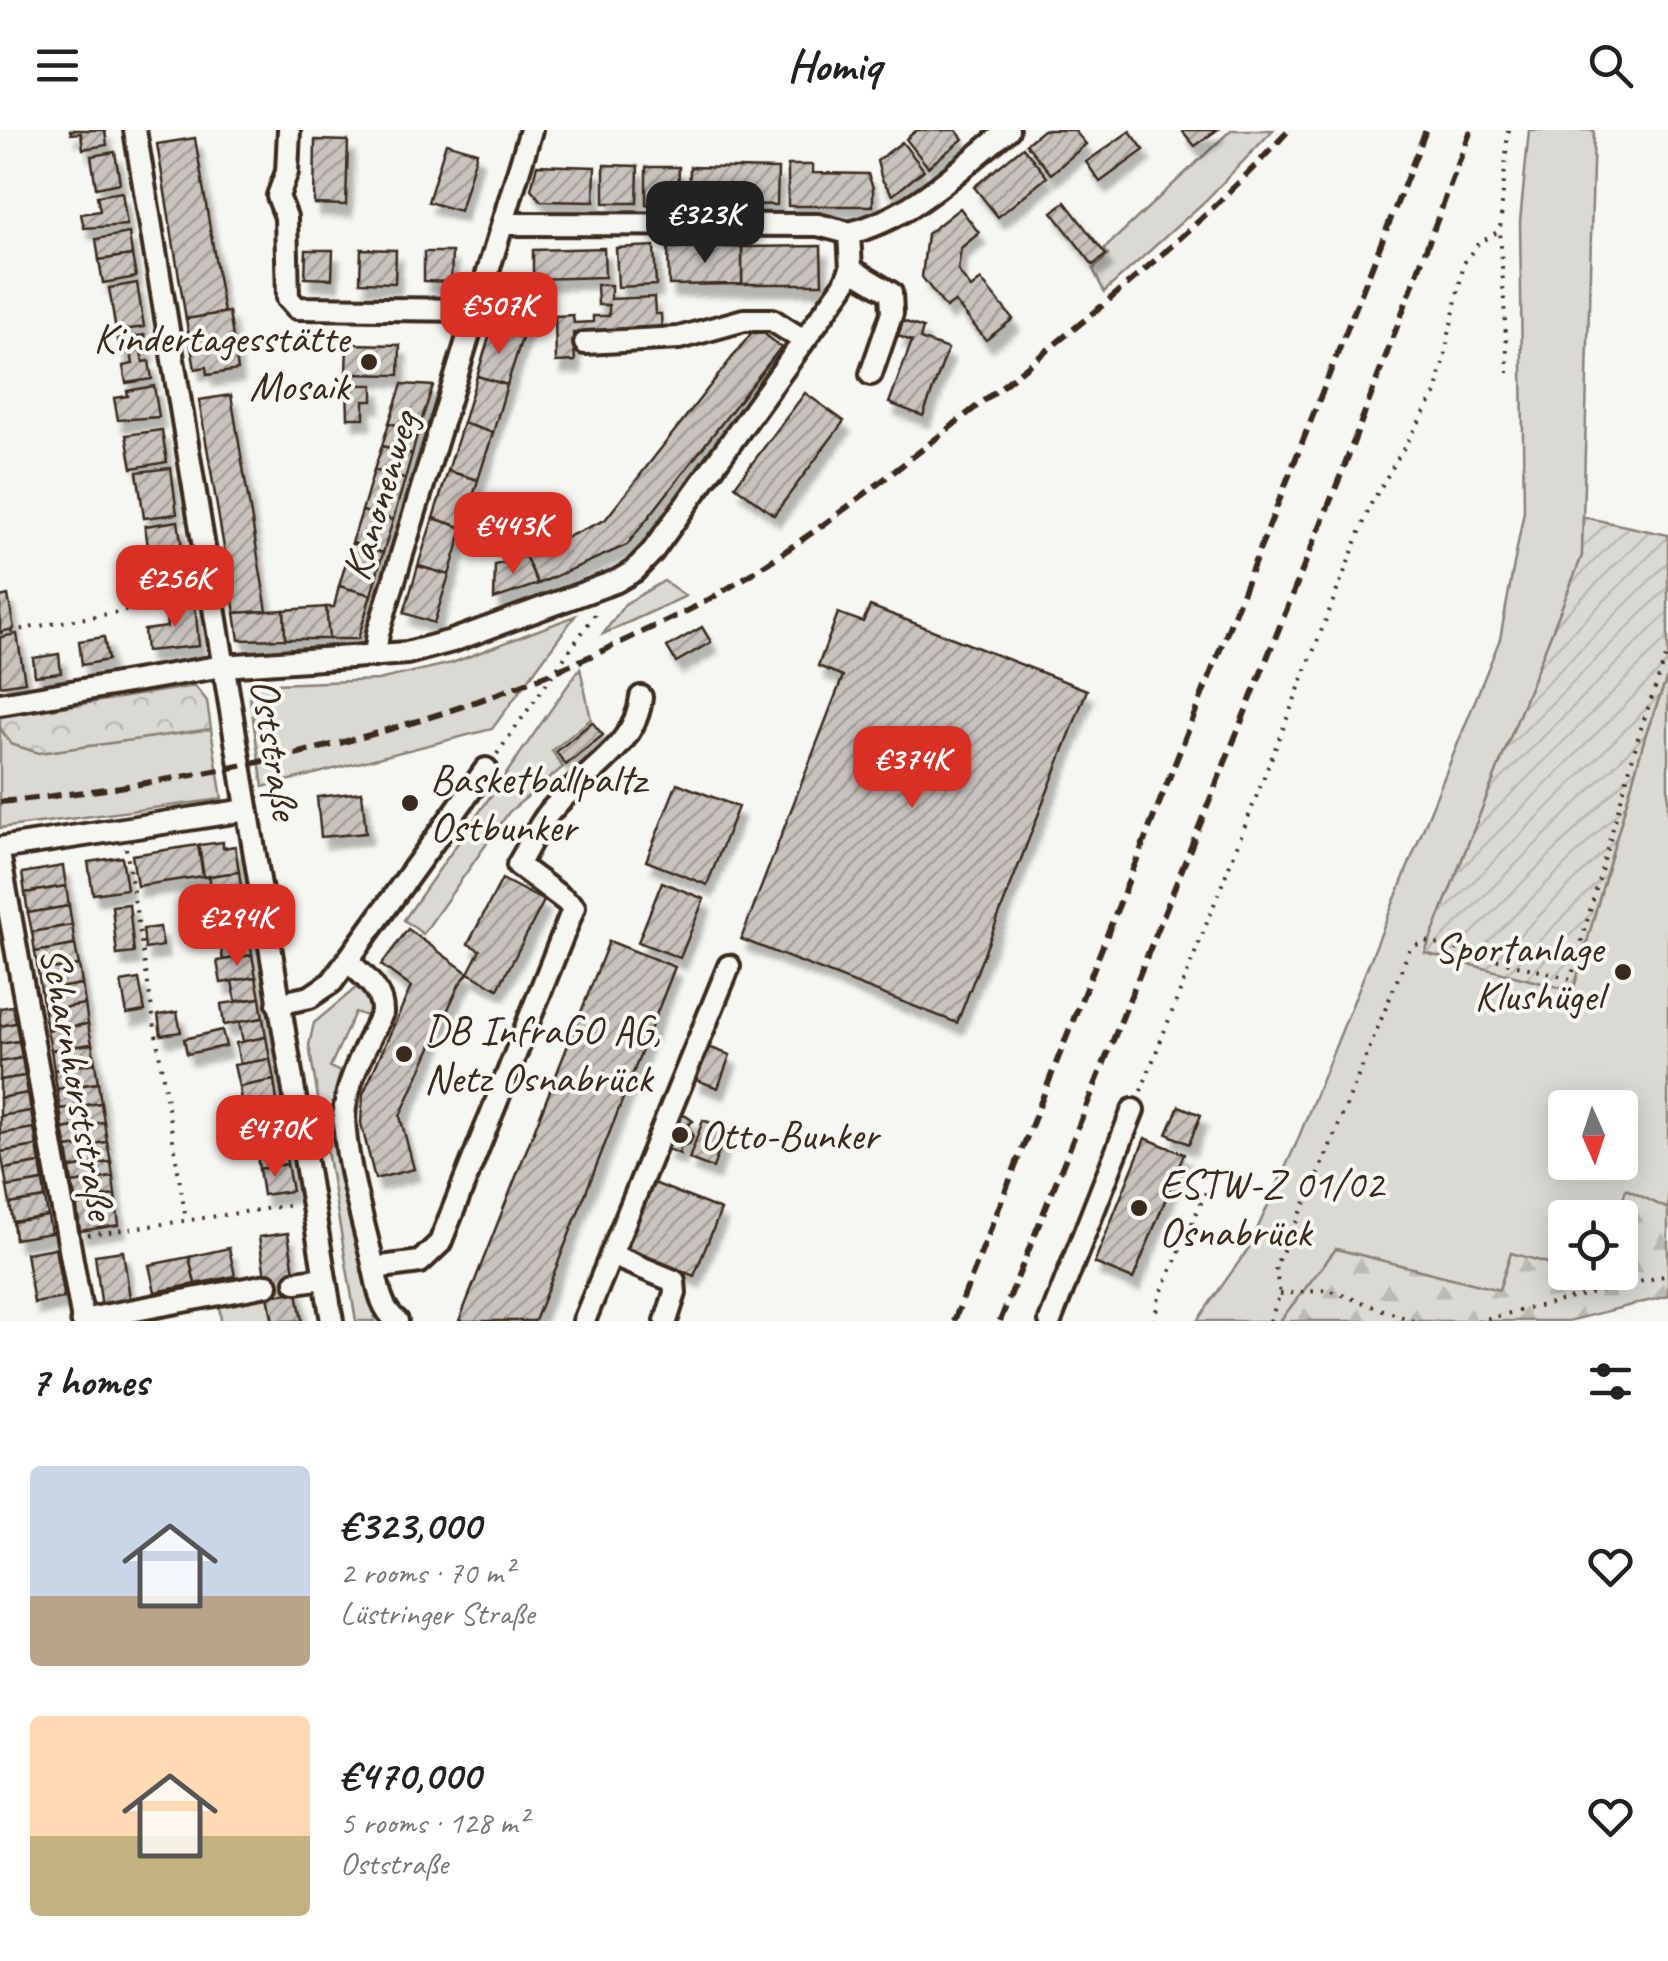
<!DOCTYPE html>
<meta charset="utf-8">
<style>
body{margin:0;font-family:Caveat,sans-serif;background:#f2f2f2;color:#222;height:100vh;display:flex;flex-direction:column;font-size:38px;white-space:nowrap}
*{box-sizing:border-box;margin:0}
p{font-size:32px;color:#767676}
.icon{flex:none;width:55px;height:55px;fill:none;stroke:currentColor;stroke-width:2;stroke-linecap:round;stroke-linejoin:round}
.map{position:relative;height:1191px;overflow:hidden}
.drawer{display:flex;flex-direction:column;background:#fff;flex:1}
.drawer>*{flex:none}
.needle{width:65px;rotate:177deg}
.fabs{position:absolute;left:1548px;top:960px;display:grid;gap:20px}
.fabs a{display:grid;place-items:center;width:90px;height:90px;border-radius:10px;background:#fff;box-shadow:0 5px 25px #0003;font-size:50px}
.price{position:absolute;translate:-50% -85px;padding:0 22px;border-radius:20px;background:#d93025;color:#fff;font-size:32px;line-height:65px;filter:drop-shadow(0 2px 5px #0008)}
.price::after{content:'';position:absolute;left:50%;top:60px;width:30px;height:22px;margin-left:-15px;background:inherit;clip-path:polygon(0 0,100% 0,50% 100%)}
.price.current{background:#222;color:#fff}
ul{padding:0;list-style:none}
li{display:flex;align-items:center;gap:30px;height:250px;padding:0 30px}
li span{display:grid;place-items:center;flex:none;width:280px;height:200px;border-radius:10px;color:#555}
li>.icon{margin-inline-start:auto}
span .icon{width:120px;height:120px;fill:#fffc;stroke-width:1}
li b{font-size:42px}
h2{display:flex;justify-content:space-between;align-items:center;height:120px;padding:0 30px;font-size:42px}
header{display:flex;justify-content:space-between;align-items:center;height:130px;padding:0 30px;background:#fff;font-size:45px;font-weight:700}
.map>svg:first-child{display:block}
</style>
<header><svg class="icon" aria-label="menu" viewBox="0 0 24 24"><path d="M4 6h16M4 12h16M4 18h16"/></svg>Homiq<svg class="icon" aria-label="search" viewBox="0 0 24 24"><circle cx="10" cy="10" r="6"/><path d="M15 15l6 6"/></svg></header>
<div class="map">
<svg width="1668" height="1191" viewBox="0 0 1668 1191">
<defs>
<pattern id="forest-firs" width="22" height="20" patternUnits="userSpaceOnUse" patternTransform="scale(2.5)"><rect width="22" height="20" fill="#dad9d3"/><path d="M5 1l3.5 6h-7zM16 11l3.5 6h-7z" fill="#bcbab5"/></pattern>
<pattern id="park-crowns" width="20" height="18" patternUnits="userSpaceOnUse" patternTransform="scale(2.5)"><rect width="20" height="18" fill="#dad9d3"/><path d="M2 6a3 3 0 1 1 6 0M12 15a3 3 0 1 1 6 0" fill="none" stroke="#bcbab5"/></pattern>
<pattern id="garden-furrows" width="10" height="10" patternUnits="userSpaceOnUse" patternTransform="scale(2.5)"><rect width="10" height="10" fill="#dad9d3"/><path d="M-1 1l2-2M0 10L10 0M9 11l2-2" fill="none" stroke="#bcbab5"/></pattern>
<pattern id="building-hatch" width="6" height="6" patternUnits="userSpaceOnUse" patternTransform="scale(2.5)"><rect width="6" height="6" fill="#c8c3be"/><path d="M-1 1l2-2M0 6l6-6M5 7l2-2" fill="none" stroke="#a49f9a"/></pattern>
<filter id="shadow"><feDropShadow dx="6" dy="11" stdDeviation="2.5" flood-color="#0004"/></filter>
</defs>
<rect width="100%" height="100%" fill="#f6f6f2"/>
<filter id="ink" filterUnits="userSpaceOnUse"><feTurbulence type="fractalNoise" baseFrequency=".01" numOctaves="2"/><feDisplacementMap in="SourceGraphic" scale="20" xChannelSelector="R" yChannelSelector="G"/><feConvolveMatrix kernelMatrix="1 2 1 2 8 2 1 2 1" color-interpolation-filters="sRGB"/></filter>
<g filter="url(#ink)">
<!-- grass -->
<g fill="#dad9d3" stroke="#8a8278" stroke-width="2.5" fill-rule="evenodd">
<polygon points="1231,0 1273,0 1205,71 1104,162 1093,139 1108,125 1104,119"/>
<path d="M1529,0H1594L1582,426L1425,823L1573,861L1646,603L1668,545V1079L1627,1060L1618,1087L1565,1088V1138L1511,1123L1499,1160L1336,1119L1280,1191H1197L1248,1119L1296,1014L1500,509L1524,381L1520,92ZM1565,978H1620V1032H1565Z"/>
<polygon points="664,451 686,466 603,504 625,474"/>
<polygon points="575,486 492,599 263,657 248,555 378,550 452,533"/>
<polygon points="580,538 591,589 552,621 563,637 509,682 423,804 404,790"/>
<polygon points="0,598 11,614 39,623 211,599 222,669 0,698"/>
<path d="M357,857C366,867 375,872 369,887L355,882L330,937L344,944L375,1191H356L309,915L314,893Z"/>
<polygon points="268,1164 272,1191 221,1191 219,1173"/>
</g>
<!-- forest -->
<polygon fill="url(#forest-firs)" stroke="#8a8278" stroke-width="2.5" points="1626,1059 1668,1079 1668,1166 1568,1191 1280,1191 1336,1119 1499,1160 1511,1123 1565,1138 1565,1142 1598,1148 1601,1143 1620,1142 1618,1087"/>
<!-- park -->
<polygon fill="url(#park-crowns)" stroke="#8a8278" stroke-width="2.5" points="195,556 207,571 211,599 39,623 11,614 0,597 0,587"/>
<!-- garden -->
<polygon fill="url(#garden-furrows)" stroke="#8a8278" stroke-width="2.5" points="1583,387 1668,405 1668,545 1646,603 1573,861 1425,823 1582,426"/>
<!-- building -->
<g fill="url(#building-hatch)" stroke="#3b2a1e" stroke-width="2.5" filter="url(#shadow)">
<polygon points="70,0 105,0 107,15 83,19 81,3 71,4"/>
<polygon points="917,0 956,0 963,9 928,37 906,9"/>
<polygon points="1043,0 1074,0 1086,14 1051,44 1026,14"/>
<polygon points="1186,0 1217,0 1195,16 1183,2"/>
<polygon points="1130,1 1144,20 1100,52 1086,32"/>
<polygon points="195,8 224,183 186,189 157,14"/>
<polygon points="315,10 348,11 346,75 314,74"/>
<polygon points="902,12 924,40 893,65 882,50 877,31"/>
<polygon points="446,13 477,22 460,81 428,72"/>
<polygon points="1023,17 1047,47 998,87 974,57"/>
<polygon points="115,22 120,53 96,58 91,26"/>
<polygon points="537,35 595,37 594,72 541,71 531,59"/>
<polygon points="604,35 638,36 637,73 604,73"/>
<polygon points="788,35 813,35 813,43 868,44 873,58 873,76 788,76"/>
<polygon points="646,37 679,37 678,76 646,75"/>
<polygon points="690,37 778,39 777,75 689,73"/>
<polygon points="122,62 127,95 84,98 81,84 100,81 97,66"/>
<polygon points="1065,72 1106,125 1093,135 1052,82"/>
<polygon points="960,78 979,103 961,118 958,141 971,158 981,150 1013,189 986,210 955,172 946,178 922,147 927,104"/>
<polygon points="129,103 132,125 99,130 96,109"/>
<polygon points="654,116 656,155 618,157 616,118"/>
<polygon points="821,116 822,154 742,154 742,117"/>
<polygon points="742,117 742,154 669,155 668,118"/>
<polygon points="604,118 605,147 533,149 533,120"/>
<polygon points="361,119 396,120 395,153 360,152"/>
<polygon points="306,120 333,120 332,149 305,148"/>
<polygon points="424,122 452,122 451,152 424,151"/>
<polygon points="132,125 136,147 103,153 99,130"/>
<polygon points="507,151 537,160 522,208 492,198"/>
<polygon points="137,153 144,197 116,201 109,158"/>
<polygon points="597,155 611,155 611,169 654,167 655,184 661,184 662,202 573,203 575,231 556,232 555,186 573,185 574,193 593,192 593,186 609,186 609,175 598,175"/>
<polygon points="229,182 238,240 207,245 206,237 195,239 186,189"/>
<polygon points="903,191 923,198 920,209 948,219 923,286 889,273 912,211 898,206"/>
<polygon points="756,197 781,217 627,415 538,454 525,426 605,390"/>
<polygon points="492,198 522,208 507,255 477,246"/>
<polygon points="145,205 147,221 141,222 143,232 149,231 152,249 126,253 123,236 133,234 131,222 121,224 118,209"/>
<polygon points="347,214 400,215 399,245 346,244"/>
<polygon points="477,246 507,255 493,303 463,293"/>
<polygon points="402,254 433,256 418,301 389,293"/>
<polygon points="347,255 373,255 373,271 364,271 364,288 348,288"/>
<polygon points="154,256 159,287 118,290 114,268 128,266 127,261"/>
<polygon points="805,263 844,291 774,385 735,356"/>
<polygon points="231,265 267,481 235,483 199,270"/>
<polygon points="389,293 418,301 412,324 382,316"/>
<polygon points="463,293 493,303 478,350 448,341"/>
<polygon points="162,300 167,332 132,338 126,305"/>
<polygon points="382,316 412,324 405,349 374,340"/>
<polygon points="171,338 177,384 144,388 137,342"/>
<polygon points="374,340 405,349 393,390 362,381"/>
<polygon points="448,341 478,350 463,398 433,388"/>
<polygon points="362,381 393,390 383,423 352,413"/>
<polygon points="433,388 463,398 449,445 418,436"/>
<polygon points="178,391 183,425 150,430 145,396"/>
<polygon points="352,413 383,423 371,465 339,456"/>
<polygon points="525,426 538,454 494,469 495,435"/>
<polygon points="183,436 188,467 163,471 158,440"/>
<polygon points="418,436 449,445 434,493 404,483"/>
<polygon points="339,456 371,465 358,509 329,509 326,477 334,477"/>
<polygon points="8,465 14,499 0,502 0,467"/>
<polygon points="195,475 199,516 146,521 144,500 167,497 165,478"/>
<polygon points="870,476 1087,560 957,893 741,809 843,546 818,536 838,483 863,492"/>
<polygon points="326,477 329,509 285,509 284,480"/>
<polygon points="284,480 285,509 239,510 235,483"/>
<polygon points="702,497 711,512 676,532 667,517"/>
<polygon points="17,504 25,552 0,556 0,507"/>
<polygon points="104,507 108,530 82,535 79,511"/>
<polygon points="59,524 61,543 35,546 33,528"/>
<polygon points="592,592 603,605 566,635 556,622"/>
<polygon points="677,653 738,677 707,755 646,731"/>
<polygon points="362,662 366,703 321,707 317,667"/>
<polygon points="223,712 223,718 235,716 239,742 204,747 199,715"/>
<polygon points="198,715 203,746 137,756 132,725"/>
<polygon points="122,727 127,759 93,764 88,732"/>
<polygon points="63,736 66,756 25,763 22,743"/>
<polygon points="239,742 242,763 213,767 209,746"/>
<polygon points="502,749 544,771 498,859 468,843 480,820 468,814"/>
<polygon points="662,752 704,769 680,828 638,812"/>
<polygon points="66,756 69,776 28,783 25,763"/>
<polygon points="242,763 246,784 216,788 213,767"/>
<polygon points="129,774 134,823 117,825 112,776"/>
<polygon points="69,776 72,795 32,802 28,783"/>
<polygon points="246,784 249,805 219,809 216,788"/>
<polygon points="72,795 75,815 35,822 32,802"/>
<polygon points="160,797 163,816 145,819 143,799"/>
<polygon points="408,799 468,843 459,855 400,986 414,1039 375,1049 361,993 363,964 411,857 381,835"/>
<polygon points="249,805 252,825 223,830 219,809"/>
<polygon points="609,811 675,837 535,1191 459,1191"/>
<polygon points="75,815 79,835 38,841 35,822"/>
<polygon points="252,825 256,847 221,853 217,831"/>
<polygon points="79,835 82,854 41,861 38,841"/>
<polygon points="256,847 260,868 236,871 232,851"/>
<polygon points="139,849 145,881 127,884 121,852"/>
<polygon points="82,854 85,874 44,881 41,861"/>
<polygon points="260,868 263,888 224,895 221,874"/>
<polygon points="85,874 88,894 47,900 44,881"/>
<polygon points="13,876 16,893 0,896 0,878"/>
<polygon points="177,882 181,902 161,905 158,885"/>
<polygon points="263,888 266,907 243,912 239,892"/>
<polygon points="16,893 19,911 0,914 0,896"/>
<polygon points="88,894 92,914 51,920 47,900"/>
<polygon points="222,900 226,916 187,924 184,909"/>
<polygon points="266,907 270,929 240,934 236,913"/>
<polygon points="19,911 22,928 0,932 0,914"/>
<polygon points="92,914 95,933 54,940 51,920"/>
<polygon points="706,916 730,925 718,958 694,949"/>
<polygon points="22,928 25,946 0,950 0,932"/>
<polygon points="270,929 274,950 239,957 234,935"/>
<polygon points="95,933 98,953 57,959 54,940"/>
<polygon points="25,946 28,963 0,968 0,950"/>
<polygon points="274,950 277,971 242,977 239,957"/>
<polygon points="98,953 101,973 60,979 57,959"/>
<polygon points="28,963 31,981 0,986 0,968"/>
<polygon points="277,971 281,993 246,998 242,977"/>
<polygon points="101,973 104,992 63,999 60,979"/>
<polygon points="1179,976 1201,985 1189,1014 1167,1004"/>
<polygon points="31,981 34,998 0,1004 0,986"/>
<polygon points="677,985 686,986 693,991 688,995 693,1007 690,1013 680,1017 680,1024 665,1018 670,1013 667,1009 674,993 679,991"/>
<polygon points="703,990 727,999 713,1038 689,1029"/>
<polygon points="104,992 107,1012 67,1018 63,999"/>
<polygon points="281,993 284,1014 256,1019 252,997"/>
<polygon points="34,998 37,1016 1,1022 0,1004"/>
<polygon points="1145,1008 1184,1024 1133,1149 1094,1133"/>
<polygon points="107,1012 111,1032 70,1038 67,1018"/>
<polygon points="284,1014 287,1034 259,1039 256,1019"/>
<polygon points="37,1016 40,1033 4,1039 1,1022"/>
<polygon points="111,1032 113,1047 72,1053 70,1038"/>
<polygon points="40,1033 43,1051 7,1057 4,1039"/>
<polygon points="287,1034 292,1061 263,1065 259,1039"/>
<polygon points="113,1047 115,1065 76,1071 72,1053"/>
<polygon points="43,1051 45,1068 10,1074 7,1057"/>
<polygon points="649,1051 721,1080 694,1146 622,1117"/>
<polygon points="115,1065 119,1095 80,1101 76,1071"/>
<polygon points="45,1068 48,1086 13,1092 10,1074"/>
<polygon points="48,1086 51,1103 15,1109 13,1092"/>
<polygon points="288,1103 297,1162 268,1166 259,1107"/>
<polygon points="55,1118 64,1168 34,1173 26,1123"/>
<polygon points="229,1118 235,1146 195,1154 189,1127"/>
<polygon points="123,1121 131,1175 102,1179 95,1125"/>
<polygon points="189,1127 195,1154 155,1162 149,1135"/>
<polygon points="297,1162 302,1191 273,1191 268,1166"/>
</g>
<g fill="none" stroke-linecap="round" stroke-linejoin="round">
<defs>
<g id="minor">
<polyline points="135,0 332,1191"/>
<polyline points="289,0 287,42 278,66 286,87 288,168 297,178 475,180"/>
<polyline points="503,94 818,95 849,103"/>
<polyline points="851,139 891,163 892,183 871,244"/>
<polyline points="585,213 679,208 744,190 772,190 803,210"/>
<polyline points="375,526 378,503 531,0"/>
<path d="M0,574L223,536L407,523L452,511L617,451L634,441L652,422L844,155L851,139L849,103C911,89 959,39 1008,0"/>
<polyline points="0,718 247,680"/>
<polyline points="0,729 83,1191"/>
<path d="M348,831C363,846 383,859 382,883C368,913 350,944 345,977C340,1015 365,1097 374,1138L420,1132L440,1113L574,777L518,735C530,715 540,691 556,675C586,642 637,615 641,567"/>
<polyline points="278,874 310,867 332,852 486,639"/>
<polyline points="611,1125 674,1151 675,1163 666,1191"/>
<path d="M374,1138C378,1157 381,1179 397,1191"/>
<polyline points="296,1152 324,1148"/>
<polyline points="82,1190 267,1155"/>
<polyline points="584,1191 729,836"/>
<polyline points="1050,1191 1133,980"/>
</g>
</defs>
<!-- minor casing -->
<use href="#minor" stroke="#3b2a1e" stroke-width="28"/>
<!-- path -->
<g stroke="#3b2a1e" stroke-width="4" stroke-dasharray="2.5 8" stroke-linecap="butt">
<polyline points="1508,0 1500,100 1508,243"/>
<polyline points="0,503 193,469"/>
<polyline points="497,624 598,480"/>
<polyline points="126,718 186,1090"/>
<polyline points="1141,961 1371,374 1437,261 1464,133 1477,115 1500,100"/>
<polyline points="88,1105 292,1075"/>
<polyline points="1280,1164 1329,1160 1413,1191"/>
<polyline points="1154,1191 1159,1167 1209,1055"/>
<polyline points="1270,1191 1280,1164 1275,1137 1315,1053 1410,818 1425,811 1571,849 1640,601 1668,521"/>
<polyline points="1477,1191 1668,1145"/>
</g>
<!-- minor -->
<use href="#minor" stroke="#f6f6f2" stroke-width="20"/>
<!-- rail -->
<g stroke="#3b2a1e" stroke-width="6" stroke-dasharray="15 8" stroke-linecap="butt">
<path d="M0,672C222,649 439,602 640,503C665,491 691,480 715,466C815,407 905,333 996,261C1100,179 1200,98 1289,0"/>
<polyline points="954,1191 1426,0"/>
<polyline points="1000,1191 1346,332 1471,0"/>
</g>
</g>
</g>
<!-- markers -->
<g fill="#3b2a1e" stroke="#f6f6f2" stroke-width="4">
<circle cx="369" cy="232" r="10"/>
<circle cx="410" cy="673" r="10"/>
<circle cx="1623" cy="842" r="10"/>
<circle cx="404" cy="924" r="10"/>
<circle cx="680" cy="1005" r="10"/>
<circle cx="1139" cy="1078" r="10"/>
</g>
<g text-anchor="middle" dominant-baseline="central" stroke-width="8" stroke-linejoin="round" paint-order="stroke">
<!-- poi labels -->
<g font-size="42" fill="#3b2a1e" stroke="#f6f6f2" text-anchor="start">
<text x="349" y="208" text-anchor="end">Kindertagesstätte<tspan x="349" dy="48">Mosaik</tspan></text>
<text x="430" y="649">Basketballpaltz<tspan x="430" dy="48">Ostbunker</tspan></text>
<text x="1603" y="818" text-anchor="end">Sportanlage<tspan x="1603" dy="48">Klushügel</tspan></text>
<text x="424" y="900">DB InfraGO AG,<tspan x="424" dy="48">Netz Osnabrück</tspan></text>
<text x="700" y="1005">Otto-Bunker</text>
<text x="1159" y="1054">ESTW-Z 01/02<tspan x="1159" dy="48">Osnabrück</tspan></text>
</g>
<!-- street labels -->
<g font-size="42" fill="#3b2a1e" stroke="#f6f6f2">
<text transform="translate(380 366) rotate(-73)">Kanonenweg</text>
<text transform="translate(275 619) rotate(81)">Oststraße</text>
<text transform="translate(78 953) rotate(80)">Scharnhorststraße</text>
</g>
</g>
</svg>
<div class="fabs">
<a><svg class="needle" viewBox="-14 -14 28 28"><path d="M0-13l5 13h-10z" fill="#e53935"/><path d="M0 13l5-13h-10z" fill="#767676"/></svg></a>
<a><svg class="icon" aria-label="locate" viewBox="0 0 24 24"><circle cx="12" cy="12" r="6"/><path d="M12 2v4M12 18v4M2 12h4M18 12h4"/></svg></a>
</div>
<b class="price current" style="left:705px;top:136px">€323K</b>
<b class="price" style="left:499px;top:227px">€507K</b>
<b class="price" style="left:513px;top:447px">€443K</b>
<b class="price" style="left:175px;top:500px">€256K</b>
<b class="price" style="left:912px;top:681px">€374K</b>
<b class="price" style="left:237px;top:839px">€294K</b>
<b class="price" style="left:275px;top:1050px">€470K</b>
</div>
<section class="drawer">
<h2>7 homes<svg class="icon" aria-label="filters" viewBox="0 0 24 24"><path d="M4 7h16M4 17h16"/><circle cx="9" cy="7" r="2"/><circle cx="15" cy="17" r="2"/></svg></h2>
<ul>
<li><span style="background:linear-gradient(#c9d6e8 65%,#b9a48a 0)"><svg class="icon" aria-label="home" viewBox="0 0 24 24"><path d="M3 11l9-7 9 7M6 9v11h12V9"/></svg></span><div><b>€323,000</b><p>2 rooms · 70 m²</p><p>Lüstringer Straße</p></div><svg class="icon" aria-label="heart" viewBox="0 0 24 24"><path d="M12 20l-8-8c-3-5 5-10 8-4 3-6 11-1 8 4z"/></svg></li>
<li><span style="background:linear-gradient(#ffd9b3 60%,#c2b280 0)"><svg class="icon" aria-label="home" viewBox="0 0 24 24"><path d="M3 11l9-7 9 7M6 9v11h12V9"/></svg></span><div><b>€470,000</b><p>5 rooms · 128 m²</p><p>Oststraße</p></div><svg class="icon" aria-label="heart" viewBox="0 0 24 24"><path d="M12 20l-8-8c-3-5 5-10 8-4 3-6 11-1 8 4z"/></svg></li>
</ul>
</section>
